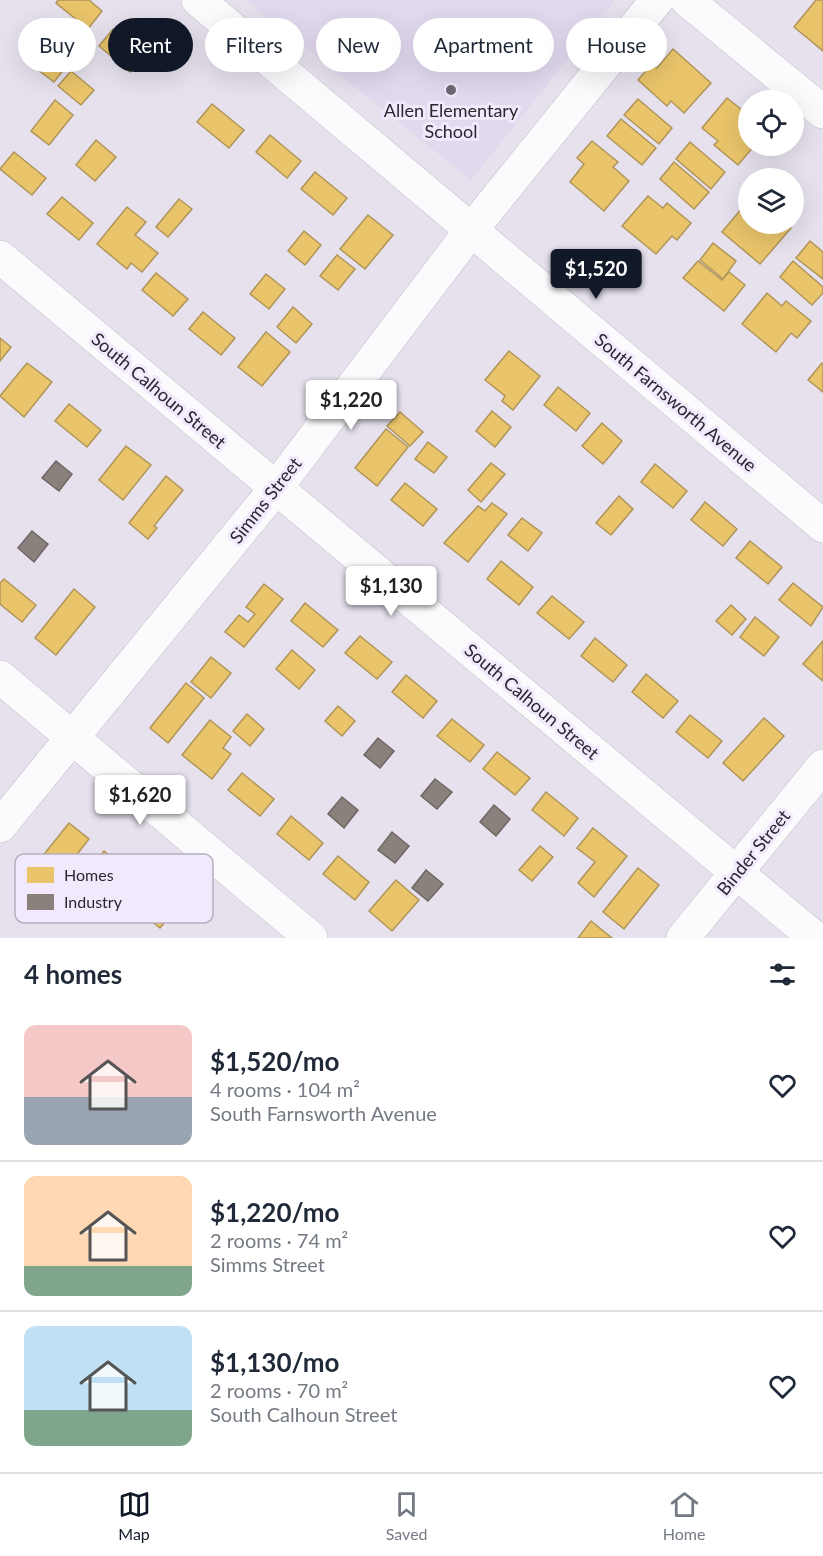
<!DOCTYPE html>
<meta charset="utf-8">
<style>
body{margin:0;font-family:Lato,sans-serif;background:#f6f6f7;color:#1f2937;height:100vh;display:flex;flex-direction:column;font-size:22px;white-space:nowrap}
*{box-sizing:border-box;margin:0}
p{font-size:20px;color:#747a83}
.icon{flex:none;width:33px;height:33px;fill:none;stroke:currentColor;stroke-width:2;stroke-linecap:round;stroke-linejoin:round}
.map{position:relative;height:938px;overflow:hidden}
.side{display:flex;flex-direction:column;background:#fff;flex:1}
.side>*{flex:none}
.guide{position:absolute;left:18px;top:18px;width:788px;height:54px;display:flex;gap:12px}
.controls{position:absolute;left:738px;top:90px;display:grid;gap:12px}
.controls a{display:grid;place-items:center;width:66px;height:66px;border-radius:50%;background:#fff;box-shadow:0 6px 24px #0002;font-size:30px}
.price{position:absolute;translate:-50% -51px;padding:0 14px;border-radius:6px;background:#fff;color:#222;font-size:20px;line-height:39px;filter:drop-shadow(0 2px 3px #0008)}
.price::after{content:'';position:absolute;left:50%;top:36px;width:18px;height:14px;margin-left:-9px;background:inherit;clip-path:polygon(0 0,100% 0,50% 100%)}
.price.selected{background:#111827;color:#fff}
ul{padding:0;list-style:none}
li{display:flex;align-items:center;gap:18px;height:150px;padding:0 24px}
li+li{border-top:2px solid #e0e1e3}
li span{display:grid;place-items:center;flex:none;width:168px;height:120px;border-radius:12px;color:#555}
li>.icon{margin-inline-start:auto}
span .icon{width:72px;height:72px;fill:#fffc;stroke-width:1}
li b{font-size:26px}
h2{display:flex;justify-content:space-between;align-items:center;height:72px;padding:0 24px;font-size:26px}
.pill{padding:0 21px;border-radius:27px;background:#fff;box-shadow:0 6px 24px #0002;font-size:21px;line-height:54px}
.pill.selected{background:#111827;color:#fff}
.tabs{display:flex;justify-content:space-around;align-items:center;height:84px;border-top:2px solid #e0e1e3;background:#fff;font-size:16px;color:#747a83}
.tabs a{display:grid;justify-items:center;gap:3px}
.tabs .selected{color:#111827}
.map>svg:first-child{display:block}
</style>
<div class="map">
<svg width="823" height="938" viewBox="0 0 823 938">
<rect width="100%" height="100%" fill="#e6e1ed"/>
<!-- built -->
<polygon fill="#e2d9ef" points="246,0 615,0 471,180"/>
<!-- homes -->
<g fill="#e9c46a" stroke="#b09559" stroke-width="1.5">
<polygon points="58,0 89,0 102,11 88,29 56,3"/>
<polygon points="816,0 823,0 823,51 794,27"/>
<polygon points="113,29 145,55 130,72 99,46"/>
<polygon points="49,46 69,63 54,82 33,66"/>
<polygon points="673,49 711,83 684,113 671,101 667,106 638,80 652,64 657,68"/>
<polygon points="71,71 94,90 81,105 58,86"/>
<polygon points="727,98 742,110 748,104 748,146 754,146 738,165 714,145 718,141 702,128"/>
<polygon points="638,99 672,128 659,144 624,115"/>
<polygon points="55,100 73,115 49,145 31,131"/>
<polygon points="212,104 244,130 229,148 197,122"/>
<polygon points="621,119 656,148 642,165 607,136"/>
<polygon points="270,135 301,161 287,178 256,152"/>
<polygon points="96,140 116,157 95,181 76,165"/>
<polygon points="592,141 618,162 613,167 629,181 604,211 570,182 584,164 577,158"/>
<polygon points="690,142 725,172 711,189 676,159"/>
<polygon points="14,152 46,178 32,195 0,169"/>
<polygon points="674,162 709,192 694,209 660,179"/>
<polygon points="315,172 347,198 333,215 301,189"/>
<polygon points="648,196 663,208 667,203 691,223 677,240 672,236 656,254 622,226"/>
<polygon points="62,197 93,223 79,240 47,214"/>
<polygon points="179,199 192,209 168,237 156,227"/>
<polygon points="748,201 748,224 786,224 791,228 760,264 722,232"/>
<polygon points="127,207 146,222 135,235 158,253 142,272 131,263 127,269 97,244"/>
<polygon points="368,215 393,235 365,269 340,249"/>
<polygon points="304,231 321,245 305,265 288,251"/>
<polygon points="810,241 823,252 823,279 796,258"/>
<polygon points="713,243 736,261 723,279 700,260"/>
<polygon points="337,255 355,269 338,290 320,276"/>
<polygon points="698,261 722,280 729,272 745,285 724,311 683,278"/>
<polygon points="793,261 823,287 823,293 812,305 780,277"/>
<polygon points="156,273 188,299 173,316 142,290"/>
<polygon points="266,274 285,289 269,309 250,294"/>
<polygon points="767,293 782,306 786,301 811,321 797,338 791,333 776,352 742,324"/>
<polygon points="293,307 312,324 296,343 277,327"/>
<polygon points="203,312 235,338 221,355 189,329"/>
<polygon points="266,332 290,352 262,386 238,367"/>
<polygon points="0,338 11,347 0,361"/>
<polygon points="509,351 540,376 513,410 502,401 505,396 485,380"/>
<polygon points="27,363 52,382 24,417 0,396"/>
<polygon points="822,363 823,364 823,392 808,380"/>
<polygon points="558,387 590,413 576,431 544,405"/>
<polygon points="69,404 101,430 87,447 55,421"/>
<polygon points="492,411 511,427 495,447 476,431"/>
<polygon points="400,412 423,432 410,446 387,426"/>
<polygon points="602,423 622,441 603,464 582,446"/>
<polygon points="386,429 408,447 377,486 355,468"/>
<polygon points="428,442 447,457 434,473 415,459"/>
<polygon points="126,446 151,465 123,500 99,480"/>
<polygon points="491,463 505,474 481,502 468,490"/>
<polygon points="655,464 687,491 673,508 641,482"/>
<polygon points="166,476 183,490 154,526 157,528 148,539 129,523"/>
<polygon points="405,483 437,509 423,526 391,500"/>
<polygon points="619,496 633,509 611,535 596,523"/>
<polygon points="705,502 737,529 723,546 691,520"/>
<polygon points="492,503 507,514 468,562 444,543 478,506 485,511"/>
<polygon points="522,518 542,533 528,551 508,535"/>
<polygon points="750,541 782,567 768,584 736,558"/>
<polygon points="501,561 533,587 519,605 487,579"/>
<polygon points="4,579 36,605 22,622 0,604 0,583"/>
<polygon points="793,583 823,607 811,626 779,600"/>
<polygon points="264,584 283,599 244,647 225,632 239,615 248,622 255,614 246,607"/>
<polygon points="74,589 95,607 56,655 35,638"/>
<polygon points="552,596 584,622 569,639 537,613"/>
<polygon points="305,603 338,630 323,647 291,621"/>
<polygon points="731,605 746,619 732,635 716,621"/>
<polygon points="755,617 779,637 764,656 740,637"/>
<polygon points="360,636 392,662 377,679 345,653"/>
<polygon points="595,638 627,665 613,682 581,656"/>
<polygon points="823,641 823,681 803,664"/>
<polygon points="292,650 315,670 299,689 276,669"/>
<polygon points="211,657 231,673 211,698 191,682"/>
<polygon points="646,674 678,701 663,718 632,692"/>
<polygon points="406,675 437,701 423,718 392,692"/>
<polygon points="186,683 204,698 168,743 150,728"/>
<polygon points="338,706 355,721 342,736 325,721"/>
<polygon points="247,714 264,729 250,746 233,731"/>
<polygon points="690,715 722,741 708,758 676,732"/>
<polygon points="764,718 784,736 743,781 723,763"/>
<polygon points="452,719 484,745 470,762 437,736"/>
<polygon points="210,720 231,737 223,748 231,754 212,779 182,755"/>
<polygon points="497,752 530,778 515,795 483,769"/>
<polygon points="242,773 274,799 260,816 228,790"/>
<polygon points="546,792 578,818 564,836 532,810"/>
<polygon points="291,816 323,843 309,860 277,834"/>
<polygon points="69,823 89,839 62,874 41,858"/>
<polygon points="593,828 627,856 594,897 578,883 595,862 577,848"/>
<polygon points="540,846 553,857 532,881 519,870"/>
<polygon points="104,851 135,877 121,894 90,868"/>
<polygon points="338,856 369,882 355,900 323,874"/>
<polygon points="638,868 659,885 624,929 603,912"/>
<polygon points="396,880 419,900 392,931 369,911"/>
<polygon points="152,890 176,909 160,928 136,909"/>
<polygon points="591,921 612,938 578,938"/>
</g>
<!-- industry -->
<g fill="#8a817c" stroke="#6e6665" stroke-width="1.5">
<polygon points="56,461 72,474 59,491 42,478"/>
<polygon points="32,531 48,544 34,562 18,548"/>
<polygon points="378,738 394,751 380,768 364,755"/>
<polygon points="435,779 452,792 437,809 421,796"/>
<polygon points="342,797 358,810 344,828 328,814"/>
<polygon points="494,805 510,819 496,836 480,822"/>
<polygon points="392,832 409,846 395,863 378,850"/>
<polygon points="426,870 443,884 428,901 412,888"/>
</g>
<g fill="none" stroke-linecap="round" stroke-linejoin="round">
<defs>
<g id="minor">
<polyline points="198,0 823,526"/>
<polyline points="687,0 823,112"/>
<polyline points="0,257 815,938"/>
<polyline points="0,677 311,938"/>
<polyline points="0,826 276,488 472,229 657,0"/>
<polyline points="683,938 823,766"/>
</g>
</defs>
<!-- minor casing -->
<use href="#minor" stroke="#c2bec8" stroke-width="34"/>
<!-- minor -->
<use href="#minor" stroke="#fbfafc" stroke-width="33"/>
</g>
<!-- markers -->
<circle fill="#6c6872" stroke="#f2e9fd" stroke-width="2" cx="451" cy="90" r="6"/>
<g text-anchor="middle" dominant-baseline="central" stroke-width="6" stroke-linejoin="round" paint-order="stroke">
<!-- poi labels -->
<g font-size="18" fill="#2b2730" stroke="#f2e9fd">
<text x="451" y="110">Allen Elementary<tspan x="451" dy="21">School</tspan></text>
</g>
<!-- street labels -->
<g font-size="18" fill="#2b2730" stroke="#f2e9fd">
<text transform="translate(159 390) rotate(40)">South Calhoun Street</text>
<text transform="translate(676 402) rotate(40)">South Farnsworth Avenue</text>
<text transform="translate(265 500) rotate(-52)">Simms Street</text>
<text transform="translate(532 701) rotate(40)">South Calhoun Street</text>
<text transform="translate(753 852) rotate(-51)">Binder Street</text>
</g>
</g>
<!-- legend -->
<rect x="15" y="854" width="198" height="69" rx="9" fill="#f2e9fd" stroke="#b6afc0" stroke-width="1.5"/>
<rect x="27" y="867" width="27" height="16" fill="#e9c46a"/>
<rect x="27" y="894" width="27" height="16" fill="#8a817c"/>
<g font-size="16" fill="#2b2730">
<text x="64" y="881">Homes</text>
<text x="64" y="908">Industry</text>
</g>
</svg>
<div class="controls">
<a><svg class="icon" aria-label="locate" viewBox="0 0 24 24"><circle cx="12" cy="12" r="6"/><path d="M12 2v4M12 18v4M2 12h4M18 12h4"/></svg></a>
<a><svg class="icon" aria-label="layers" viewBox="0 0 24 24"><path d="M12 4l9 5-9 5-9-5zM3 14l9 5 9-5"/></svg></a>
</div>
<b class="price selected" style="left:596px;top:300px">$1,520</b>
<b class="price" style="left:351px;top:431px">$1,220</b>
<b class="price" style="left:391px;top:617px">$1,130</b>
<b class="price" style="left:140px;top:826px">$1,620</b>
<div class="guide">
<a class="pill">Buy</a>
<a class="pill selected">Rent</a>
<a class="pill">Filters</a>
<a class="pill">New</a>
<a class="pill">Apartment</a>
<a class="pill">House</a>
</div>
</div>
<section class="side">
<h2>4 homes<svg class="icon" aria-label="filters" viewBox="0 0 24 24"><path d="M4 7h16M4 17h16"/><circle cx="9" cy="7" r="2"/><circle cx="15" cy="17" r="2"/></svg></h2>
<ul>
<li><span style="background:linear-gradient(#f6c9c9 60%,#9aa5b1 0)"><svg class="icon" aria-label="home" viewBox="0 0 24 24"><path d="M3 11l9-7 9 7M6 9v11h12V9"/></svg></span><div><b>$1,520/mo</b><p>4 rooms · 104 m²</p><p>South Farnsworth Avenue</p></div><svg class="icon" aria-label="heart" viewBox="0 0 24 24"><path d="M12 20l-8-8c-3-5 5-10 8-4 3-6 11-1 8 4z"/></svg></li>
<li><span style="background:linear-gradient(#ffd9b3 75%,#7fa58c 0)"><svg class="icon" aria-label="home" viewBox="0 0 24 24"><path d="M3 11l9-7 9 7M6 9v11h12V9"/></svg></span><div><b>$1,220/mo</b><p>2 rooms · 74 m²</p><p>Simms Street</p></div><svg class="icon" aria-label="heart" viewBox="0 0 24 24"><path d="M12 20l-8-8c-3-5 5-10 8-4 3-6 11-1 8 4z"/></svg></li>
<li><span style="background:linear-gradient(#bfe0f5 70%,#7fa58c 0)"><svg class="icon" aria-label="home" viewBox="0 0 24 24"><path d="M3 11l9-7 9 7M6 9v11h12V9"/></svg></span><div><b>$1,130/mo</b><p>2 rooms · 70 m²</p><p>South Calhoun Street</p></div><svg class="icon" aria-label="heart" viewBox="0 0 24 24"><path d="M12 20l-8-8c-3-5 5-10 8-4 3-6 11-1 8 4z"/></svg></li>
</ul>
</section>
<nav class="tabs">
<a class="selected"><svg class="icon" aria-label="map" viewBox="0 0 24 24"><path d="M3 6l6-2 6 2 6-2v14l-6 2-6-2-6 2zM9 4v14M15 6v14"/></svg>Map</a>
<a><svg class="icon" aria-label="saved" viewBox="0 0 24 24"><path d="M7 4h10v16l-5-4-5 4z"/></svg>Saved</a>
<a><svg class="icon" aria-label="home" viewBox="0 0 24 24"><path d="M3 11l9-7 9 7M6 9v11h12V9"/></svg>Home</a>
</nav>
